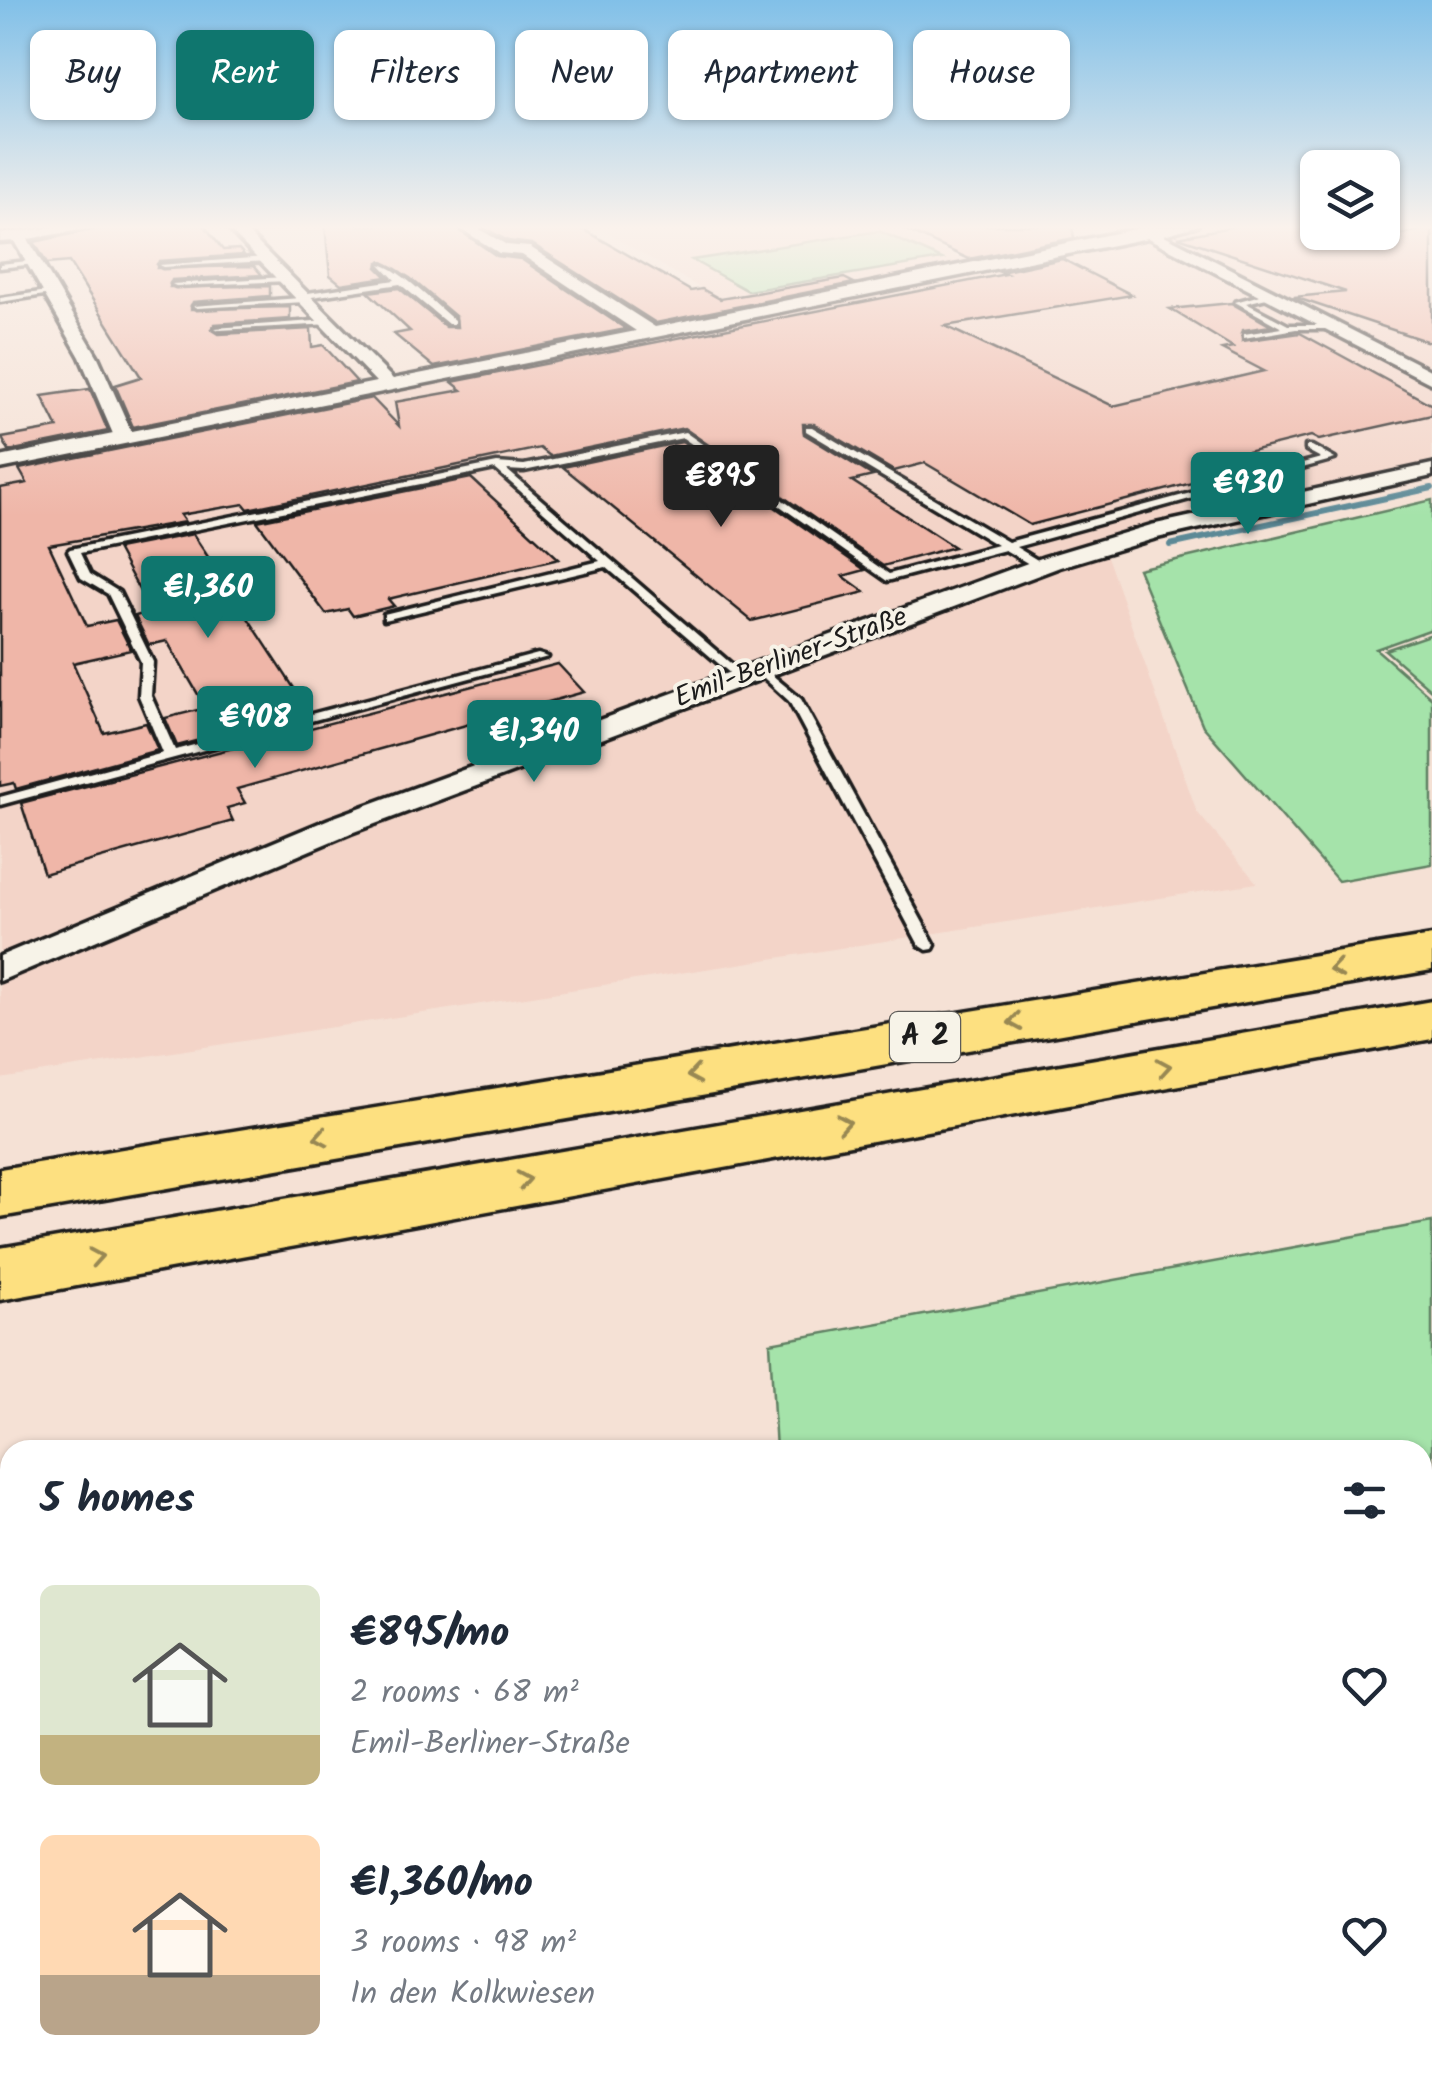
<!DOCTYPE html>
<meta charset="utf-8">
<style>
body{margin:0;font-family:Kalam,sans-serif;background:#f2f2f3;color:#1f2937;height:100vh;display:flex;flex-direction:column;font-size:38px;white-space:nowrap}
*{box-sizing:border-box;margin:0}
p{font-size:32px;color:#747a83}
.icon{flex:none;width:55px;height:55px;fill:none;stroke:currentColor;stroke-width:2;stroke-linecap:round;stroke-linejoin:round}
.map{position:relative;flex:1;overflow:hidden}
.details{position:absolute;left:0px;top:1440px;width:1432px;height:642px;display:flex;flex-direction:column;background:#fff;border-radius:30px 30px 0 0;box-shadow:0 2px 8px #0004}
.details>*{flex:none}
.top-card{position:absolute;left:30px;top:30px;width:1372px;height:90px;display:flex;gap:20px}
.fabs{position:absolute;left:1300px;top:150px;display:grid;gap:20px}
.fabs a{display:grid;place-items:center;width:100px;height:100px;border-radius:15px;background:#fff;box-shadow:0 2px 8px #0004;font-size:50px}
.price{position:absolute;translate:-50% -85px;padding:0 22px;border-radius:10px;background:#0f766e;color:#fff;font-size:32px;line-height:65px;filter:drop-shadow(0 2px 5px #0008)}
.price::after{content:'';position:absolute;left:50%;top:60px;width:30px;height:22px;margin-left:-15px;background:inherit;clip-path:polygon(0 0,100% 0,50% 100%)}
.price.current{background:#222;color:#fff}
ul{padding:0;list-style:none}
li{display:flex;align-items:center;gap:30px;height:250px;padding:0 40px}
li span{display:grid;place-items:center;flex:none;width:280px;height:200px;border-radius:15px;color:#555}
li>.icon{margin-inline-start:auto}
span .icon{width:120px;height:120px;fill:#fffc;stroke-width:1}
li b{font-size:42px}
h2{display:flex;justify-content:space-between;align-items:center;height:120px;padding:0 40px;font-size:42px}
.chip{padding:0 35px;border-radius:15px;background:#fff;box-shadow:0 2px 8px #0004;font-size:35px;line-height:90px}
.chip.current{background:#0f766e;color:#fff}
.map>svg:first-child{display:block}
</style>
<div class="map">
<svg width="1432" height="2082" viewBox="0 0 1432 2082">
<rect width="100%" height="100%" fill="#f5e1d5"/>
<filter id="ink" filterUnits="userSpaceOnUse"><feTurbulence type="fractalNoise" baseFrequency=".01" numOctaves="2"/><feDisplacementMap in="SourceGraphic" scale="20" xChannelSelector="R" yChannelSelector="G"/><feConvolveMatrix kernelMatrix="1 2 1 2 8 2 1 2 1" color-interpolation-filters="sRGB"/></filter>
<g filter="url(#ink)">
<!-- built -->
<g fill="#f3d4c8">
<polygon points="594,225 884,225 972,263 737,310"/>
<polygon points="1191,225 1317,225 1318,232 1382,232 1383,225 1432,225 1432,470 1103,545 1197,812 1257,883 0,1079 0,463"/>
</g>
<!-- green -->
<g fill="#a5e3aa" stroke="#608063" stroke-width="2.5">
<polygon points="879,231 942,259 748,291 692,260"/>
<polygon points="1432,500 1432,629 1376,649 1432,698 1432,864 1338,881 1203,726 1138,569"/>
<polygon points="1432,634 1432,691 1385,650"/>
<polygon points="1432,1222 1432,1995 1423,2000 1422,1450 776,1450 770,1343"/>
<polygon points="809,2073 809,2072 1281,2073 1263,2082 810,2082"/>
</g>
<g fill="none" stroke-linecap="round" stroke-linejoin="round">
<!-- stream -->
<polyline stroke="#5c8996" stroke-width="6" points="1170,545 1432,488"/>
</g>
<!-- building -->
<g fill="#efb6a8" stroke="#1c1c1c" stroke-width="2.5">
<polygon points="113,225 204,225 223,250 239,249 244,255 159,261 157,268 254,266 262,275 172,280 170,287 270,286 270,296 193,302 191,309 290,307 290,319 215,324 211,329 219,334 311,329 312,347 323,345 357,382 133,427 115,385 141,377 69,262 47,264 34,242"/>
<polygon points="325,225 452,225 497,256 521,259 626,329 434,367 394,334 410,331 368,292 399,288 446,327 457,327 456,317 410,278 381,261 377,267 387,277 341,284 330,275"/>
<polygon points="479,225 576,225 691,291 702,289 720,299 844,278 854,283 656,323 532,244 508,241"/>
<polygon points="895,225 1072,225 1074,238 969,259"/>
<polygon points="1241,225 1289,225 1354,244 1432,228 1432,343 1294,297 1346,292 1178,237"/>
<polygon points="1062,259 1132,295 945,326 1113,406 1264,371 1222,349 1233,347 1170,309 1231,303 1271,326 1243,330 1242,341 1300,333 1432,405 1432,415 1319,440 1311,436 1223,458 1246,469 1030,525 925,463 894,471 814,424 803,424 804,434 873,476 852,481 954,547 883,566 684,428 550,456 540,448 248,509 244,504 180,515 185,522 49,545 87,626 116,620 131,650 73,663 104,733 146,723 158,750 16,789 14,783 0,786 0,488 27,483 19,469 372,398 399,426 395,402 462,390 452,382 1006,274 1000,272"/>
<polygon points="90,389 108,431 9,451 2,438 58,428 42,396"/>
<polygon points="682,442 865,570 843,576 865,592 752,621 563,467"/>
<polygon points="471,478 559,559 388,599 394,606 353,616 348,609 326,614 257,521"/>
<polygon points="193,534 309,711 177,746 165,718 206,708 167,641 149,645 135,616 151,612 117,549"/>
<polygon points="558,664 584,692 237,789 245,803 227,808 233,821 44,874 21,803"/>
</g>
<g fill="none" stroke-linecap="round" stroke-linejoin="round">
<defs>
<g id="lane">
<polygon points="274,225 294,225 237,233 234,231"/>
<polygon points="265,257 268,261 163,267 159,265"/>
<polygon points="37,260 34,264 0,268 0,264"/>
<path d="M380,264C402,270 435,305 454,320V324H448L400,284L305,298L309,300L305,302L197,308L193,306L300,298L297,296L301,294L395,280Z"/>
<polygon points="285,277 288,281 176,286 172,284"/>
<polygon points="54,290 51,294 0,302 0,298"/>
<polygon points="1272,292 1275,296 1246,303 1288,325 1334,325 1338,327 1334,329 1296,329 1244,338 1244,334 1282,328 1235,302"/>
<polygon points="328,320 331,324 219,330 215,328"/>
<polygon points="806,427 812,427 1008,542 1321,458 1306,450 1306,446 1312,446 1335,459 1016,547 1044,564 1044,568 1036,568 1005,550 887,581 683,438 524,471 507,470 743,674 743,680 739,681 606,567 384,620 384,614 600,561 495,469 80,553 90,574 119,592 153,662 151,696 175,750 538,654 548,657 0,805 0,797 163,753 139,696 141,662 108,594 81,578 68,551 70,549 497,463 524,465 685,432 889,574 997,545 806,431"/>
<polygon points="760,665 801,699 935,945 933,949 927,950 919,945 789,701 754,669"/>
</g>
<g id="street">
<polygon points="69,225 109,225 28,239 98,357 131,431 376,382 225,225 240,225 393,379 636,331 522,255 499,253 455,225 472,225 507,245 530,247 655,327 1145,227 1198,225 1164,235 1432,371 1432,384 1148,238 0,469 0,457 113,434 80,357 14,241 0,242 0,234"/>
<polygon points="1432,464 1432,476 1157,538 1060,567 351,833 0,981 0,956 329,819 1044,557 1151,525"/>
</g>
<g id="highway">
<polygon points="1432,936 1432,970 0,1217 0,1169"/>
<polygon points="1432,1001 1432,1039 0,1300 0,1248"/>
</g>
</defs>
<!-- lane casing -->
<use href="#lane" stroke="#1c1c1c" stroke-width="7"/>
<!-- street casing -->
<use href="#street" stroke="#1c1c1c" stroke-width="7"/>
<!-- highway casing -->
<use href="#highway" stroke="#1c1c1c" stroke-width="7"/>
<!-- lane -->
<use href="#lane" fill="#f7f3e8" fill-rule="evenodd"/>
<!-- street -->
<use href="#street" fill="#f7f3e8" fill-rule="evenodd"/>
<!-- highway -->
<use href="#highway" fill="#fde080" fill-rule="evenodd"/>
</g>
<!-- one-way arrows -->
<defs><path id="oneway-chevron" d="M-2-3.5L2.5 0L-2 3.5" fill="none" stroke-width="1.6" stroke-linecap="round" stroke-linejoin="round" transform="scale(2.5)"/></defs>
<g stroke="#988853">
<use href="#oneway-chevron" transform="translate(1336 969) rotate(171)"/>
<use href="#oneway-chevron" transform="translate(1015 1022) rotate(171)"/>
<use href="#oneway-chevron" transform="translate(1164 1067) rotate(-10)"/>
<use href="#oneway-chevron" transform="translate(694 1075) rotate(171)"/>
<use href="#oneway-chevron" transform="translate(844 1123) rotate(-10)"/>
<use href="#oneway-chevron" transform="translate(321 1137) rotate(170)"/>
<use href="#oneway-chevron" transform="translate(524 1180) rotate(-10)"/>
<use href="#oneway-chevron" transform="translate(96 1257) rotate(-10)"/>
</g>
</g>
<!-- sky -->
<linearGradient id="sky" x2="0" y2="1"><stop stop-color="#81c0e8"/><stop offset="0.44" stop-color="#faf2ec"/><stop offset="1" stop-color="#faf2ec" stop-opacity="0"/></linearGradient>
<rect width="1432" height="516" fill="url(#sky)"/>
<g text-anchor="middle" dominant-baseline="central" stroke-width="8" stroke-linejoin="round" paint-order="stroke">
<!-- far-street labels -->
<g font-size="28" fill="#1c1c1c" stroke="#f7f3e8">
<text transform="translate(791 658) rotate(-20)">Emil-Berliner-Straße</text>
</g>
<!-- shield labels -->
<rect fill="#f7f3e8" stroke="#5e5c59" stroke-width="2.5" x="890" y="1012" width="70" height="50" rx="8"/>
<g font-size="30" font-weight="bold" fill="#1c1c1c">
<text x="925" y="1037">A 2</text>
</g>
</g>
</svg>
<div class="fabs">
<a><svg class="icon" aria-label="layers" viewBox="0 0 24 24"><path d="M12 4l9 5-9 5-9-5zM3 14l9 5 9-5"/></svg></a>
</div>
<b class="price current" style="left:721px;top:530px">€895</b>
<b class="price" style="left:1248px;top:537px">€930</b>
<b class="price" style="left:208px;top:641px">€1,360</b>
<b class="price" style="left:255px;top:771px">€908</b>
<b class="price" style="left:534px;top:785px">€1,340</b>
<div class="top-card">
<a class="chip">Buy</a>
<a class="chip current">Rent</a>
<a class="chip">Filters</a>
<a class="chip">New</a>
<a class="chip">Apartment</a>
<a class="chip">House</a>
</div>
<section class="details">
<h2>5 homes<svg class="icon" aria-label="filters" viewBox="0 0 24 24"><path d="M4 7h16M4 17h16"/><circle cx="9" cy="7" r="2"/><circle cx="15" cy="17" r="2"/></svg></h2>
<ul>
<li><span style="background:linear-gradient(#dfe7d0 75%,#c2b280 0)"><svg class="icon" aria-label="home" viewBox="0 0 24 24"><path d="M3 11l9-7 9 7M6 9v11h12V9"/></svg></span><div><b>€895/mo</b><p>2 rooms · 68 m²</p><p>Emil-Berliner-Straße</p></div><svg class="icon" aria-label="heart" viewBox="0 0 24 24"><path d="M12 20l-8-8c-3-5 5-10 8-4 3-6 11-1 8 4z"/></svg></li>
<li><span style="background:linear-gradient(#ffd9b3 70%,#b9a48a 0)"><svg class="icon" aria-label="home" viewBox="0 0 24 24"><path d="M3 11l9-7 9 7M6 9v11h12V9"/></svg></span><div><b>€1,360/mo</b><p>3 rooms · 98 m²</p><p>In den Kolkwiesen</p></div><svg class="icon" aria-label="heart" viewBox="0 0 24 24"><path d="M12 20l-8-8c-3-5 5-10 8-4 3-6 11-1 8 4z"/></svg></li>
</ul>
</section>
</div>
